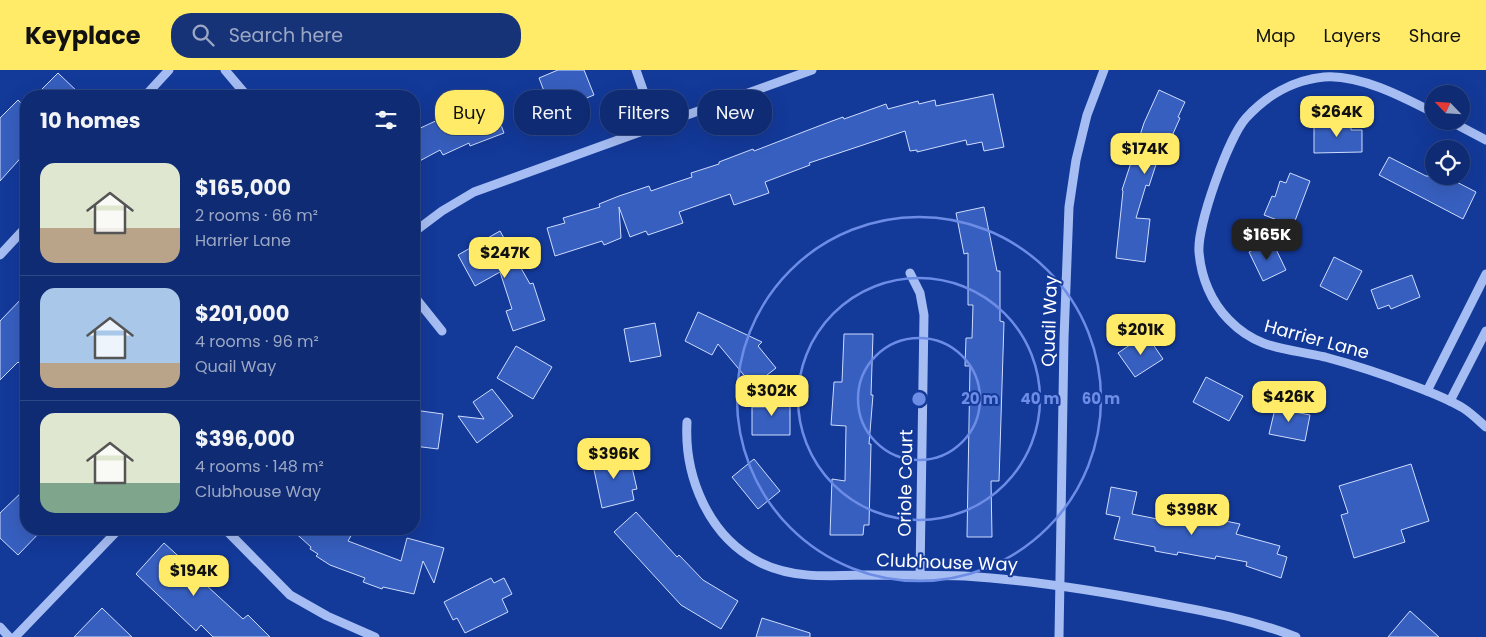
<!DOCTYPE html>
<meta charset="utf-8">
<style>
body{margin:0;font-family:Poppins,sans-serif;background:#173378;color:#f1f3f6;height:100vh;display:flex;flex-direction:column;font-size:19px;white-space:nowrap}
*{box-sizing:border-box;margin:0}
p{font-size:16px;color:#9ba7c4}
.icon{flex:none;width:28px;height:28px;fill:none;stroke:currentColor;stroke-width:2;stroke-linecap:round;stroke-linejoin:round}
.map{position:relative;flex:1;overflow:hidden}
.drawer{position:absolute;left:20px;top:20px;width:400px;height:445px;display:flex;flex-direction:column;background:#0e2b73;border-radius:20px;box-shadow:0 5px 20px #0002,0 0 0 1px #2e4785}
.drawer>*{flex:none}
.banner{position:absolute;left:435px;top:20px;width:475px;height:45px;display:flex;gap:10px}
.needle{width:32px;rotate:295deg}
.controls{position:absolute;left:1425px;top:15px;display:grid;gap:10px}
.controls a{display:grid;place-items:center;width:45px;height:45px;border-radius:50%;background:#0e2b73;box-shadow:0 5px 20px #0002,0 0 0 1px #2e4785;font-size:25px}
.price{position:absolute;translate:-50% -42px;padding:0 11px;border-radius:10px;background:#ffeb68;color:#111;font-size:16px;line-height:32px;filter:drop-shadow(0 1px 2px #0008)}
.price::after{content:'';position:absolute;left:50%;top:30px;width:15px;height:11px;margin-left:-8px;background:inherit;clip-path:polygon(0 0,100% 0,50% 100%)}
.price.on{background:#222;color:#fff}
ul{padding:0;list-style:none}
li{display:flex;align-items:center;gap:15px;height:125px;padding:0 20px}
li+li{border-top:1px solid #2e4785}
li span{display:grid;place-items:center;flex:none;width:140px;height:100px;border-radius:15px;color:#555}
li>.icon{margin-inline-start:auto}
span .icon{width:60px;height:60px;fill:#fffc;stroke-width:1}
li b{font-size:21px}
h2{display:flex;justify-content:space-between;align-items:center;height:60px;padding:0 20px;font-size:21px}
.chip{padding:0 18px;border-radius:20px;background:#0e2b73;box-shadow:0 5px 20px #0002,0 0 0 1px #2e4785;font-size:18px;line-height:45px}
.chip.on{background:#ffeb68;color:#111}
header{display:flex;align-items:center;gap:30px;box-sizing:border-box;height:70px;padding:0 25px;background:#ffeb68;color:#111}
header strong{font-size:24px}
nav{display:flex;gap:28px;margin-inline-start:auto;font-size:18px}
.search{width:350px;height:45px;background:#173378;display:flex;align-items:center;gap:12px;box-sizing:border-box;padding:0 18px;border-radius:20px;color:#9ba7c4;font-size:19px}
.map>svg:first-child{display:block}
</style>
<header>
<strong>Keyplace</strong>
<div class="search"><svg class="icon" aria-label="search" viewBox="0 0 24 24"><circle cx="10" cy="10" r="6"/><path d="M15 15l6 6"/></svg>Search here</div>
<nav><a>Map</a><a>Layers</a><a>Share</a></nav>
</header>
<div class="map">
<svg width="1486" height="567" viewBox="0 0 1486 567">
<rect width="100%" height="100%" fill="#133999"/>
<!-- building -->
<g fill="#375fbf" stroke="#cedcfd">
<polygon points="558,0 584,0 594,25 552,42 539,8"/>
<polygon points="58,3 82,26 35,26"/>
<polygon points="488,20 504,63 470,76 469,73 443,85 440,80 414,94 414,61 457,41 454,33"/>
<polygon points="1159,20 1185,32 1178,47 1180,48 1172,66 1166,64 1149,116 1146,115 1136,148 1150,149 1145,192 1116,188 1123,121 1122,120 1144,53"/>
<polygon points="993,24 1004,77 984,81 982,72 967,75 966,70 917,82 917,80 910,81 905,61 809,93 810,95 765,112 769,123 734,135 730,124 679,142 683,153 648,165 646,161 630,167 619,137 621,168 604,175 602,171 555,186 547,158 565,153 563,148 600,137 599,134 619,126 649,116 651,121 668,115 692,107 691,103 719,94 719,92 753,79 754,81 824,54 843,47 844,49 886,34 888,39 918,31 919,34 935,30 936,36"/>
<polygon points="18,30 26,38 26,82 0,111 0,48"/>
<polygon points="1351,51 1351,60 1362,60 1362,82 1314,83 1314,52"/>
<polygon points="1389,87 1426,106 1445,106 1476,122 1463,149 1379,105"/>
<polygon points="1290,103 1310,111 1293,156 1264,145 1272,126 1275,127 1280,111 1286,113"/>
<polygon points="984,137 997,201 1000,201 1000,251 1004,252 999,411 991,411 992,467 967,467 970,296 965,296 966,268 972,268 973,235 968,235 968,183 964,184 956,143"/>
<polygon points="500,161 530,214 533,213 545,250 513,261 506,241 512,239 500,202 475,216 458,185"/>
<polygon points="1272,171 1286,200 1263,211 1249,182"/>
<polygon points="1334,187 1362,201 1347,230 1320,216"/>
<polygon points="1412,205 1420,227 1391,239 1389,235 1378,239 1371,220"/>
<polygon points="26,224 26,300 18,292 0,310 0,251"/>
<polygon points="698,242 762,272 758,276 776,298 753,316 718,274 712,285 685,271"/>
<polygon points="655,253 661,286 630,292 624,259"/>
<polygon points="844,264 873,264 871,325 873,325 869,374 871,374 869,455 864,455 863,465 830,465 832,409 845,411 846,356 831,355 834,312 842,312"/>
<polygon points="1146,264 1163,289 1135,307 1118,283"/>
<polygon points="516,276 552,297 533,329 497,308"/>
<polygon points="1206,307 1243,326 1229,351 1193,332"/>
<polygon points="492,319 513,346 477,373 458,346 484,349 473,332"/>
<polygon points="761,325 790,325 790,365 752,365 752,337 771,337"/>
<polygon points="1274,334 1295,338 1295,342 1310,345 1305,371 1269,364 1274,343"/>
<polygon points="414,340 443,344 438,379 414,376"/>
<polygon points="624,383 626,393 631,393 637,419 632,420 634,430 602,438 592,390"/>
<polygon points="754,389 780,421 758,439 732,407"/>
<polygon points="1411,394 1429,451 1401,460 1405,472 1354,488 1341,445 1348,443 1339,416"/>
<polygon points="1111,417 1137,422 1132,444 1193,456 1196,445 1240,454 1236,464 1280,476 1277,484 1287,487 1281,508 1246,496 1247,492 1216,486 1215,489 1178,482 1177,485 1155,481 1155,477 1114,469 1120,447 1106,444"/>
<polygon points="26,418 26,459 43,459 18,485 0,468 0,443"/>
<polygon points="636,442 677,487 679,485 703,510 738,531 721,559 681,535 614,462"/>
<polygon points="291,459 343,459 352,464 348,471 401,491 407,468 444,478 434,513 423,491 414,524 383,517 382,519 363,512 365,508 330,495 316,486 318,484 310,479 311,477"/>
<polygon points="164,473 208,513 206,515 243,549 248,545 270,567 213,567 201,555 196,561 136,504"/>
<polygon points="491,508 494,513 504,508 512,524 502,529 508,542 465,563 457,548 453,550 444,532"/>
<polygon points="102,538 132,567 74,567"/>
<polygon points="1410,541 1439,567 1388,567"/>
<polygon points="762,548 810,563 810,567 756,567"/>
</g>
<g fill="none" stroke-linecap="round" stroke-linejoin="round">
<!-- minor -->
<g stroke="#a6bdf3" stroke-width="9">
<polyline points="225,0 247,26"/>
<polyline points="636,0 656,57"/>
<polyline points="145,26 169,0"/>
<path d="M1434,43C1403,27 1359,4 1324,7C1293,10 1266,26 1246,48C1228,68 1197,156 1199,182C1201,207 1211,232 1229,250C1258,280 1287,278 1325,287C1355,295 1385,305 1414,316C1430,322 1448,329 1463,338C1471,343 1478,350 1486,357"/>
<polyline points="1450,51 1486,70"/>
<polyline points="414,162 442,141 474,122 812,0"/>
<polyline points="0,185 26,157"/>
<polyline points="910,203 920,223 924,245 920,505"/>
<polyline points="414,226 442,261"/>
<polyline points="1427,321 1486,204"/>
<polyline points="1450,331 1486,261"/>
<path d="M687,352C684,406 708,466 759,492C792,509 830,506 866,505C899,505 932,505 965,506C1030,510 1093,520 1156,532C1204,541 1250,549 1296,567"/>
<polyline points="225,459 290,525 327,546 375,567"/>
<polyline points="0,557 9,567"/>
<polyline points="15,567 119,459"/>
<polyline points="1059,567 1064,269 1069,137 1076,90 1087,45 1104,0"/>
</g>
</g>
<!-- distance rings -->
<g fill="none" stroke="#6c8ce6" stroke-width="2.5">
<circle cx="919" cy="329" r="61"/>
<circle cx="919" cy="329" r="121"/>
<circle cx="919" cy="329" r="182"/>
</g>
<g text-anchor="middle" dominant-baseline="central" stroke-width="4" stroke-linejoin="round" paint-order="stroke">
<!-- street labels -->
<g font-size="18" fill="#fff" stroke="#133999">
<text transform="translate(1049 251) rotate(-88)">Quail Way</text>
<text transform="translate(1317 269) rotate(15)">Harrier Lane</text>
<text transform="translate(905 413) rotate(-89)">Oriole Court</text>
<text transform="translate(947 492) rotate(2)">Clubhouse Way</text>
</g>
</g>
<circle cx="919" cy="329" r="8" fill="#6c8ce6" stroke="#133999" stroke-width="2.5"/>
<g font-size="15" text-anchor="middle" font-weight="bold" fill="#6c8ce6" stroke="#133999" stroke-width="4" stroke-linejoin="round" paint-order="stroke">
<text x="980" y="334">20 m</text>
<text x="1040" y="334">40 m</text>
<text x="1101" y="334">60 m</text>
</g>
</svg>
<div class="controls">
<a><svg class="needle" viewBox="-14 -14 28 28"><path d="M0-13l5 13h-10z" fill="#e53935"/><path d="M0 13l5-13h-10z" fill="#9ba7c4"/></svg></a>
<a><svg class="icon" aria-label="locate" viewBox="0 0 24 24"><circle cx="12" cy="12" r="6"/><path d="M12 2v4M12 18v4M2 12h4M18 12h4"/></svg></a>
</div>
<b class="price" style="left:1337px;top:68px">$264K</b>
<b class="price" style="left:1145px;top:105px">$174K</b>
<b class="price on" style="left:1267px;top:191px">$165K</b>
<b class="price" style="left:505px;top:209px">$247K</b>
<b class="price" style="left:1141px;top:286px">$201K</b>
<b class="price" style="left:772px;top:347px">$302K</b>
<b class="price" style="left:1289px;top:353px">$426K</b>
<b class="price" style="left:614px;top:410px">$396K</b>
<b class="price" style="left:1192px;top:466px">$398K</b>
<b class="price" style="left:194px;top:527px">$194K</b>
<div class="banner">
<a class="chip on">Buy</a>
<a class="chip">Rent</a>
<a class="chip">Filters</a>
<a class="chip">New</a>
</div>
<section class="drawer">
<h2>10 homes<svg class="icon" aria-label="filters" viewBox="0 0 24 24"><path d="M4 7h16M4 17h16"/><circle cx="9" cy="7" r="2"/><circle cx="15" cy="17" r="2"/></svg></h2>
<ul>
<li><span style="background:linear-gradient(#dfe7d0 65%,#b9a48a 0)"><svg class="icon" aria-label="home" viewBox="0 0 24 24"><path d="M3 11l9-7 9 7M6 9v11h12V9"/></svg></span><div><b>$165,000</b><p>2 rooms · 66 m²</p><p>Harrier Lane</p></div></li>
<li><span style="background:linear-gradient(#a9c7e8 75%,#b9a48a 0)"><svg class="icon" aria-label="home" viewBox="0 0 24 24"><path d="M3 11l9-7 9 7M6 9v11h12V9"/></svg></span><div><b>$201,000</b><p>4 rooms · 96 m²</p><p>Quail Way</p></div></li>
<li><span style="background:linear-gradient(#dfe7d0 70%,#7fa58c 0)"><svg class="icon" aria-label="home" viewBox="0 0 24 24"><path d="M3 11l9-7 9 7M6 9v11h12V9"/></svg></span><div><b>$396,000</b><p>4 rooms · 148 m²</p><p>Clubhouse Way</p></div></li>
</ul>
</section>
</div>
